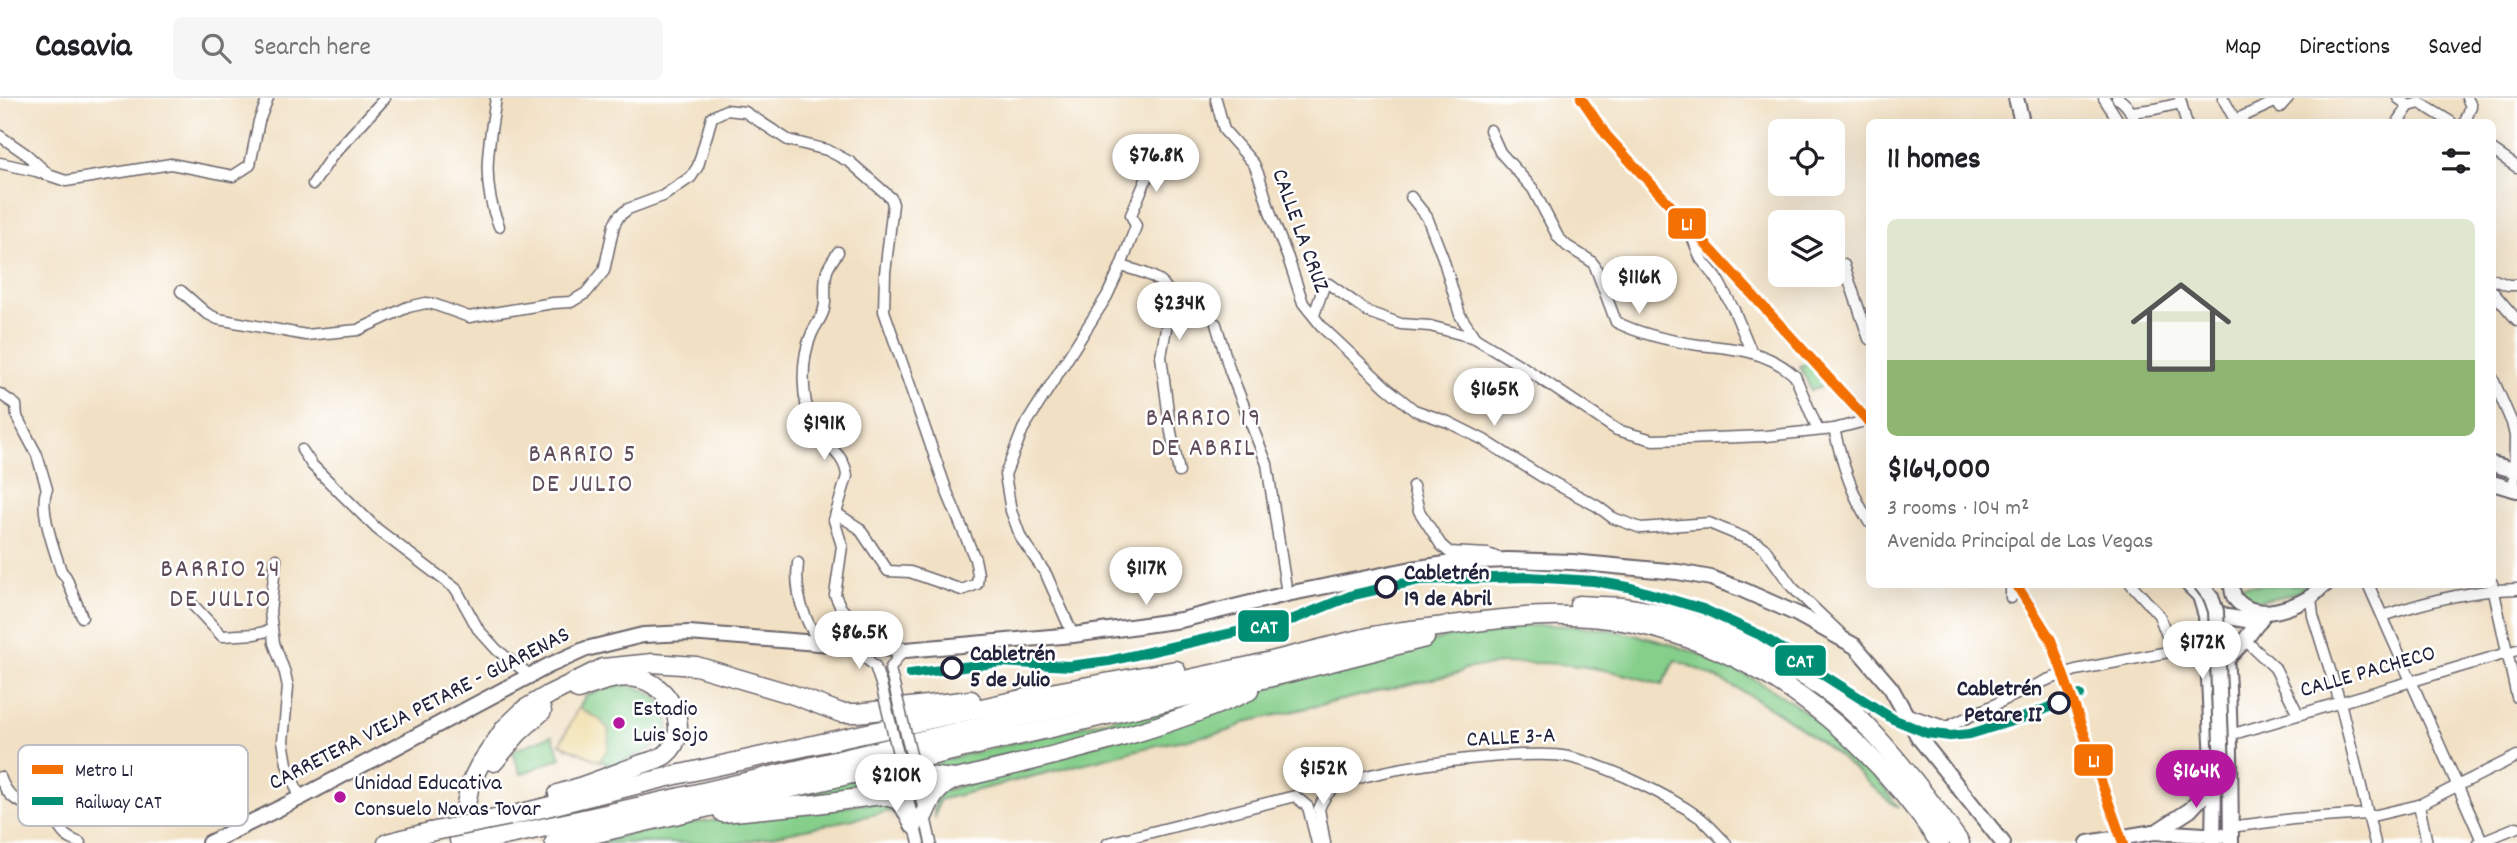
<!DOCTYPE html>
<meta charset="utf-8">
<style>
body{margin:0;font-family:Dekko,sans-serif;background:#f6f6f6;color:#202124;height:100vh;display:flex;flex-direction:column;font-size:26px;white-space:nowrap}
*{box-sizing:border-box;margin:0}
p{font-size:23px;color:#757577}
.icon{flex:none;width:38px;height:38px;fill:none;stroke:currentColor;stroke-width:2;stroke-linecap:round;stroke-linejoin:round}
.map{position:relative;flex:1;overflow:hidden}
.details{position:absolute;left:1866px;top:21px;width:630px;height:469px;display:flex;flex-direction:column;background:#fff;border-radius:10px;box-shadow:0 7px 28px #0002}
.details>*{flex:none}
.buttons{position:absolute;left:1768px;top:21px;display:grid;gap:14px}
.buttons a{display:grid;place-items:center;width:77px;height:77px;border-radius:10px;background:#fff;box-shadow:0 7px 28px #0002;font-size:35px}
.price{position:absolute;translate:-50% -60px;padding:0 16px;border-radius:24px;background:#fff;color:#222;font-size:23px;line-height:46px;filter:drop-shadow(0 2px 4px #0008)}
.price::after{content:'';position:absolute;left:50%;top:42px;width:21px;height:16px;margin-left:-10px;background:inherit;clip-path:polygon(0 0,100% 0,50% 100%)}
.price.active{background:#b5179e;color:#fff}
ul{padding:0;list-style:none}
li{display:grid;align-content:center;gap:14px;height:371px;padding:0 21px}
li span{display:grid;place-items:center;height:217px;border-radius:10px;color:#555}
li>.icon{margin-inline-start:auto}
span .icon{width:126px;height:126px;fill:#fffc;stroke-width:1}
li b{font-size:30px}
h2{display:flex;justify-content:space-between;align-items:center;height:84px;padding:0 21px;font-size:30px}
header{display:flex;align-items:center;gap:42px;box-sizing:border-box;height:98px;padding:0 35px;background:#fff;border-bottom:2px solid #e0e0e0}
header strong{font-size:33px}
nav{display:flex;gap:38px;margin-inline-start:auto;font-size:24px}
.search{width:490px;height:63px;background:#f6f6f6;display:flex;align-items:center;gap:18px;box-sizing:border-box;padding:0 24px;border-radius:10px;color:#757577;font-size:26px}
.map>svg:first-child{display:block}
</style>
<header>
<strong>Casavia</strong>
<div class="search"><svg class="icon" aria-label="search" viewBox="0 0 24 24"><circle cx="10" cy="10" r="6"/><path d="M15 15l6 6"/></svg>Search here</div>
<nav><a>Map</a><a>Directions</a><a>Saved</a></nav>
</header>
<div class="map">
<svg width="2517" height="745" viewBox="0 0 2517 745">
<rect width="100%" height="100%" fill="#fff"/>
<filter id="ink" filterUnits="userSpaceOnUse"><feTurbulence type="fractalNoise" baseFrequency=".0143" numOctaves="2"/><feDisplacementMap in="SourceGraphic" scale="14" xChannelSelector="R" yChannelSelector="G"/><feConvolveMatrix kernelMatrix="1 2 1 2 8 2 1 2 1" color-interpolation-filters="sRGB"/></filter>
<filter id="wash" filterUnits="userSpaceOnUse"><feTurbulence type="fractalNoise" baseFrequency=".00686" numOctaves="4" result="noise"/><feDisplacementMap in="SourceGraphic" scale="28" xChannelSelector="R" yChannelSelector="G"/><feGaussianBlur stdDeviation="1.57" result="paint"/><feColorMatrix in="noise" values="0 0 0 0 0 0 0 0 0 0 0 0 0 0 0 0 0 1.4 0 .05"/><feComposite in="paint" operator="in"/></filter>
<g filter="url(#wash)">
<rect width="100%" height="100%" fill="#f1e0c3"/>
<!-- green -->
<g fill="#86cf8b" stroke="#547863" stroke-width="2">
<polygon points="1815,261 1826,286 1811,292 1800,268"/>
<path d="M2235,487H2311C2294,497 2262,505 2242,501Z"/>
<path d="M1548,527C1683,528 1823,598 1899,710C1879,697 1861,677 1842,661C1792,621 1736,585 1675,562L1662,587C1598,566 1530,559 1464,571L1459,575L1246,624L1229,633L1153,648L939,702L935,719C932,709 936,702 940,694L1227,606L1319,572L1463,535L1503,529Z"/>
<path d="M621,587C654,590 681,610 663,645L613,668L560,646L586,597Z"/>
<polygon points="1223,594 1141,629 955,676 924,672 922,667"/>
<polygon points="552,637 561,660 521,676 512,653"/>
<polygon points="892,670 895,681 884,689 782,704 779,696"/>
<polygon points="887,702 906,724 895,712 739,745 593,745 673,727 843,709"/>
</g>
<!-- sand -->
<polygon fill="#eeda9e" stroke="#887e6c" stroke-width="2" points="578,610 599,621 609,632 608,651 599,663 560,646"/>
</g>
<g filter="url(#ink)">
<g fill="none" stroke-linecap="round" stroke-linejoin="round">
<defs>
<g id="street">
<path d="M496,0C489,46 480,83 499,128"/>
<polyline points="2104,0 2119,24"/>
<path d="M2117,0C2127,5 2131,14 2135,24"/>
<polyline points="2223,0 2236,24"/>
<polyline points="2398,0 2409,8 2420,5 2451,24"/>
<polyline points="1216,1 1224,32 1254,66 1259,78 1272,120 1288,160 1303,205 1323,230 1387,290 1414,312 1448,324 1484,342 1541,378 1597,408 1613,420 1641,430 1709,425 1757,445 1765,451 1792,489 1841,536"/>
<polyline points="2180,1 2186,24"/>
<polyline points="2277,3 2280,9 2288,0"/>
<polyline points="2131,14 2155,11 2181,5"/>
<polyline points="2235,22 2277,3 2275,0"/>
<polyline points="2398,24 2409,8"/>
<polyline points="2465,24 2471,8 2467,0"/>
<path d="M1490,32L1500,54L1533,91L1558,139L1567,148L1591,163L1595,168L1616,224C1642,237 1671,243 1699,247C1734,250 1768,253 1795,278L1818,332"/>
<polyline points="0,38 26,56 46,74"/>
<polyline points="2492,52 2517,69"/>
<polyline points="0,65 36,73 66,83 171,66 233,78 250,67 259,23 268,0"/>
<polyline points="313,86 332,58 385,0"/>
<polyline points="1411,99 1427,119 1443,160 1460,217 1475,240 1523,269 1617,332 1653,342 1687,341 1766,338 1834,331 1869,322"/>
<polyline points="1693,141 1701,161 1716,179 1734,212 1751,253"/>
<path d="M838,154C834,160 829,167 827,173C823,185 827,199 824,211C822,220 816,226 812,235C800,262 801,304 814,330C824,348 845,355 847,378L834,422L842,448L835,497L841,510L851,520L882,537L895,551"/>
<polyline points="1844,167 1869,241"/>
<path d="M1121,168C1142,174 1168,179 1171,203L1161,258L1170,329L1179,374"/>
<polyline points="2492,181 2508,187 2517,187"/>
<polyline points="181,193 206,215 218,221 306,237 358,232 408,209 426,205 433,206 469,219 553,205 571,204 586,195 604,173 614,127 619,118 628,111 663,98 691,79 698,68 712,19 726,12 745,14 788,42 827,52 850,64 891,100 893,106 885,175 884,213 947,394 975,461 978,476 977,486 962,492 910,474 888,473 859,430 836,415"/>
<polyline points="2492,193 2517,222"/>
<polyline points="1314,217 1324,188 1329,186 1368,214 1401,226 1430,228 1475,240"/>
<polyline points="1216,226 1230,273 1267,366 1287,496"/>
<polyline points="2492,279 2512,325 2515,338 2514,391"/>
<path d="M0,296L16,307L17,319L37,357L47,391C38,410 55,453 61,473L66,479L82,519"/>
<path d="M1834,331C1842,364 1851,395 1869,424"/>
<polyline points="302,352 312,367 377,431 456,491 478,531 497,552 531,578"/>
<polyline points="1413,388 1419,413 1441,447 1449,454 1488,456 1498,460"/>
<polyline points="276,461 270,514 274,545 285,575 288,589 283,643 287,666 300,700"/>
<path d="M798,465C794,496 804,522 821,547"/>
<polyline points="2492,485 2517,599"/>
<polyline points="2368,486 2483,745"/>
<polyline points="2311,499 2313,518 2340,604 2375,745"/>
<polyline points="2011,500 2011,486"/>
<polyline points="193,507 222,538 255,536 272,532"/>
<path d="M2383,518C2426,503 2471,492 2517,491"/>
<polyline points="1073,537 1046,476 1021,440 1011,413 1005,377 1023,331 1107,198 1121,168 1136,128 1131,117 1147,79 1149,69"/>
<polyline points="2245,542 2275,570 2298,616"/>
<polyline points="853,550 875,568 881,586"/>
<polyline points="893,583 890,571 898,559 906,552"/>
<polyline points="1905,615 1947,629 2047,582 2076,572 2168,554 2171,548 2159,517 2131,486"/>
<polyline points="2230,637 2517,552"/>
<polyline points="916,677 931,745"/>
<path d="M0,679C12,712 31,702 51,720C65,732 57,736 80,745"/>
<polyline points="904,680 910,710"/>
<polyline points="2419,707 2427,745"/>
<polyline points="2368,719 2419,707 2517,658"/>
<polyline points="914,725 919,745"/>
<polyline points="2230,729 2293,721 2367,716"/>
<polyline points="1108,745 1295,698 1308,709 1317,745"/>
<path d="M1325,745L1319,711C1322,703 1327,695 1334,690C1365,669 1532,650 1569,659C1608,668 1666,696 1699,719C1709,726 1717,737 1726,745"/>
<polyline points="2478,745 2517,729"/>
</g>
<g id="secondary">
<polyline points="2016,0 2022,24"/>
<polyline points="2492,366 2517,373"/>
<polyline points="2492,385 2517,392"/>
<polyline points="2188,486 2200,498 2206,518 2214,686 2213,745"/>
<path d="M2232,486C2232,498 2235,503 2245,509C2264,520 2291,510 2309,500C2315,497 2319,490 2326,486"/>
<path d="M2222,516C2231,592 2230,669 2231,745"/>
<polyline points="2215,517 2259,524"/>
<polyline points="2227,561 2245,542 2265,515"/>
<polyline points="2159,732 2190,712 2215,685"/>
<polyline points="209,745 300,700 548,568 586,551 643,537 689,535 906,552 1073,537 1181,522 1287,496 1412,471 1459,464 1508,462 1572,464 1678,474 1711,480 1743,492 1797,516 1855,548 1891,590 1919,640 2003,745"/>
<polyline points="2088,745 2154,734 2222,738"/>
</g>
<g id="highway">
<path d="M1579,507C1593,508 1608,508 1622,509C1698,518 1805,567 1860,621C1897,659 1930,702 1960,745"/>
<polyline points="494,664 518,635 542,613"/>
<path d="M558,696C585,688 612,677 639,667C647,664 658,662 665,657C695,633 668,584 636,580C616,577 596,585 578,592"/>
<path d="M875,697C888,693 894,685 905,680C913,675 945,680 956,681"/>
<polyline points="723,715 816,706 881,697 896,701 904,708 914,727"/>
<path d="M924,717C931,699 939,688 956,681C1056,657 1156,635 1249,593"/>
<polyline points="510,718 676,677 1045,596 1176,572"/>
<polyline points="459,742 470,686 479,668 505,630 525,611 550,596 603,570 653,565 696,568 791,596 841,615 857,615 971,602"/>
<polyline points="387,745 430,734"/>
<path d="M470,745C731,692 989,622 1250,568C1291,559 1332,547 1373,538C1396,533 1420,531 1444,528C1509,519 1567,512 1633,525C1766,553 1865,635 1940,745"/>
<polyline points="554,745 1280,577 1425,540"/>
</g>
</defs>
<!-- street casing -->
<use href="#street" stroke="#6a646b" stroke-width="13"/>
<!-- secondary casing -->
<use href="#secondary" stroke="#6a646b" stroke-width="18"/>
<!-- highway casing -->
<use href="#highway" stroke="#6a646b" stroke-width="21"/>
<!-- street -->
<use href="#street" stroke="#fff" stroke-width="10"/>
<!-- secondary -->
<use href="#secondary" stroke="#fff" stroke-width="14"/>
<!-- highway -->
<use href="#highway" stroke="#fff" stroke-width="18"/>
<defs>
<g id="street-bridge">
<polyline points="893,583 916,677"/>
<polyline points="881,586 904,680"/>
</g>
<polyline id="secondary-bridge" points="2201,486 2211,499 2216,513 2222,672"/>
<polyline id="highway-bridge" points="430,734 510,718"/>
</defs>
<!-- street-bridge casing -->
<use href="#street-bridge" stroke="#6a646b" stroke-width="13" stroke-linecap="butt"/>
<!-- secondary-bridge casing -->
<use href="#secondary-bridge" stroke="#6a646b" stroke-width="18" stroke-linecap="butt"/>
<!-- highway-bridge casing -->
<use href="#highway-bridge" stroke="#6a646b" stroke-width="21" stroke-linecap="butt"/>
<!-- street-bridge -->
<use href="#street-bridge" stroke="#fff" stroke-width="10"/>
<!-- secondary-bridge -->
<use href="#secondary-bridge" stroke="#fff" stroke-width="14"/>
<!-- highway-bridge -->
<use href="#highway-bridge" stroke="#fff" stroke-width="18"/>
<defs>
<polyline id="rail-1" points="910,576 1001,564 1069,568 1109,563 1294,521 1353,497 1419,482 1528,479 1594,483 1628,489 1703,511 1760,537 1893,621 1927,635 1950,638 1970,636 2025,619 2080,597"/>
</defs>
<!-- rail-1 casing -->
<use href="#rail-1" stroke="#fff" stroke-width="16"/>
<!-- rail-1 -->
<use href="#rail-1" stroke="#008f75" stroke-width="10"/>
<defs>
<g id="metro-1">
<polyline points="1581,0 1607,38 1869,324"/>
<polyline points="2016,486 2051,542 2123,745"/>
</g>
</defs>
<!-- metro-1 casing -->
<use href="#metro-1" stroke="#fff" stroke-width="16"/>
<!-- metro-1 -->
<use href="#metro-1" stroke="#f47003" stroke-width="10"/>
</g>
</g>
<!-- markers -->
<g fill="#fff" stroke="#22223b" stroke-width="3.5">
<circle cx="1386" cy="489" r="10"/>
<circle cx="952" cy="570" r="10"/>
<circle cx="2059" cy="605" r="10"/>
</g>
<g fill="#b5179e" stroke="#fff" stroke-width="2.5">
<circle cx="619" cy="625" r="7"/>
<circle cx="340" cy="699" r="7"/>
</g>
<g text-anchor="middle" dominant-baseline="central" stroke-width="5" stroke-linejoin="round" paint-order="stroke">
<!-- street labels -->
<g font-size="23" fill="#22223b" stroke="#fff">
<text transform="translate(1299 133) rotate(70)">CALLE LA CRUZ</text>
<text transform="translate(2368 575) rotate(-16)">CALLE PACHECO</text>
<text transform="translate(420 612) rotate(-27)">CARRETERA VIEJA PETARE - GUARENAS</text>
<text transform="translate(1511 641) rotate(-3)">CALLE 3-A</text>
</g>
<!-- stop labels -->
<g font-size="23" font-weight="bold" fill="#22223b" stroke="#fff" text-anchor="start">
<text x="1404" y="476">Cabletrén<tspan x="1404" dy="26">19 de Abril</tspan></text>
<text x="970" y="557">Cabletrén<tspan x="970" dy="26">5 de Julio</tspan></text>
<text x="2042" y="592" text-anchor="end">Cabletrén<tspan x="2042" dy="26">Petare II</tspan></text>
</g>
<!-- poi labels -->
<g font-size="23" fill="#22223b" stroke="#fff" text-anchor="start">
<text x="633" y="612">Estadio<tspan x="633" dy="26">Luis Sojo</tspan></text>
<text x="354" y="686">Unidad Educativa<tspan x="354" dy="26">Consuelo Navas Tovar</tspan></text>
</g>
<!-- quarter labels -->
<g font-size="26" letter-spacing="2" fill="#5f4c5a" stroke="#fff">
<text x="1204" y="321">BARRIO 19<tspan x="1204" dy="30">DE ABRIL</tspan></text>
<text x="583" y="357">BARRIO 5<tspan x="583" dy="30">DE JULIO</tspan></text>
<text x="221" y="472">BARRIO 24<tspan x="221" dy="30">DE JULIO</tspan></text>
</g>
</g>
<!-- legend -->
<rect x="18" y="647" width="230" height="81" rx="10" fill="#fff" stroke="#bdbdc4" stroke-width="2"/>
<rect x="32" y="667" width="31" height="9" fill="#f47003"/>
<rect x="32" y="699" width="31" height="8" fill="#008f75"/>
<g font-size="19" fill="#22223b">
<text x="75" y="678">Metro L1</text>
<text x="75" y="710">Railway CAT</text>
</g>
<g stroke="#fff" stroke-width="2.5">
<rect x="1667" y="109" width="40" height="33" rx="7" fill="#f47003"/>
<rect x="1237" y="511" width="53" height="34" rx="7" fill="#008f75"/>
<rect x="1774" y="546" width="53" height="33" rx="7" fill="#008f75"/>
<rect x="2073" y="645" width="41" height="34" rx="7" fill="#f47003"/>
</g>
<g font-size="19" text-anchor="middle" font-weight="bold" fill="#fff">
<text x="1687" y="132">L1</text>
<text x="1264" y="535">CAT</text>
<text x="1800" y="569">CAT</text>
<text x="2094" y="669">L1</text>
</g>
</svg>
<div class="buttons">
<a><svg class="icon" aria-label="locate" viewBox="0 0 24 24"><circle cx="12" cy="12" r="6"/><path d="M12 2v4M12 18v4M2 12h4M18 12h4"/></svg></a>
<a><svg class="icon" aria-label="layers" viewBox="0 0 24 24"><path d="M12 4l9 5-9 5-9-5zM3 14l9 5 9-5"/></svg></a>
</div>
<b class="price" style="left:1156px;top:96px">$76.8K</b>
<b class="price" style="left:1639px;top:218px">$116K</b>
<b class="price" style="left:1179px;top:244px">$234K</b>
<b class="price" style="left:1494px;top:330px">$165K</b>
<b class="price" style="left:824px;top:364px">$191K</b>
<b class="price" style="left:1146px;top:509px">$117K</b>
<b class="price" style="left:859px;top:573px">$86.5K</b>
<b class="price" style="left:2202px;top:583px">$172K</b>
<b class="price" style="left:1323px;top:709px">$152K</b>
<b class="price active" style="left:2196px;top:712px">$164K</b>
<b class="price" style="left:896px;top:716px">$210K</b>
<section class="details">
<h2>11 homes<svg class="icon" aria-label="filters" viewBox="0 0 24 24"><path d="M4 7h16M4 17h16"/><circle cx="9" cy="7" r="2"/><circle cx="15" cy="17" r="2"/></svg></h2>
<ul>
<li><span style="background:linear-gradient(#dfe7d0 65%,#8fb573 0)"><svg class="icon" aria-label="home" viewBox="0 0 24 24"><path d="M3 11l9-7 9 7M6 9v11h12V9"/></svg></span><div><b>$164,000</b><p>3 rooms · 104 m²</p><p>Avenida Principal de Las Vegas</p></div></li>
</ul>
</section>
</div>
